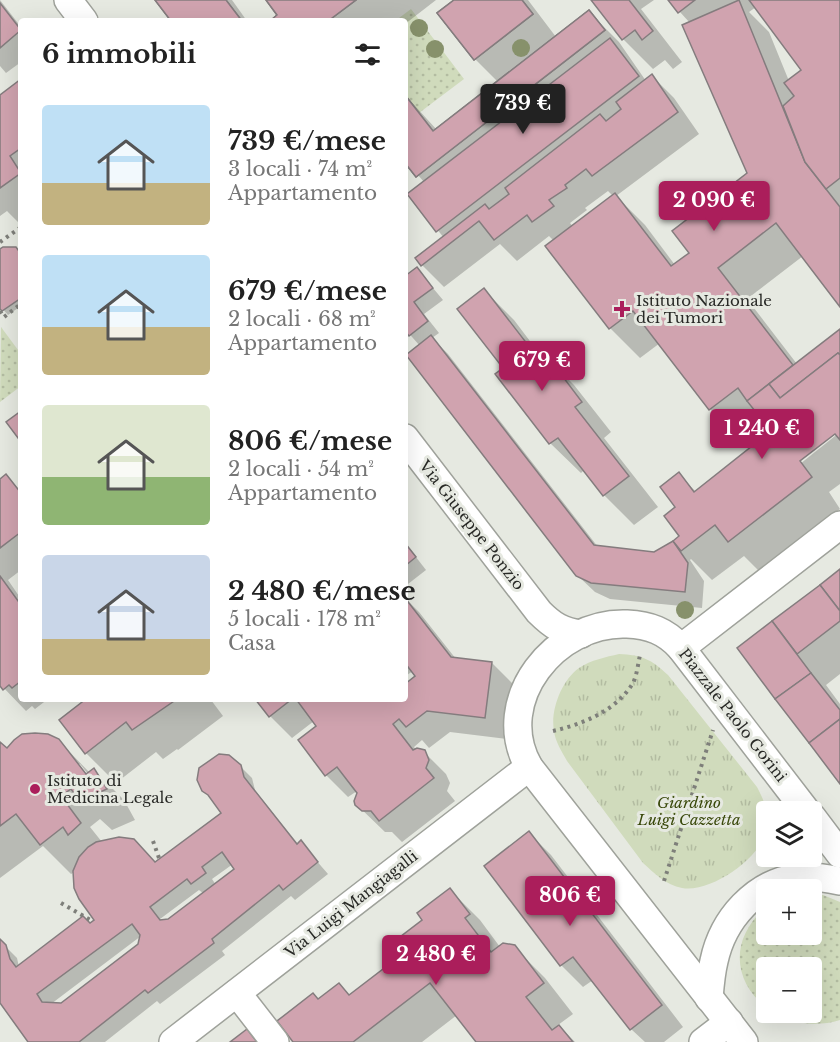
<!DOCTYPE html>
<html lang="it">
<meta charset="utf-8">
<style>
body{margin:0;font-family:"Libre Baskerville",serif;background:#f6f6f6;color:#222;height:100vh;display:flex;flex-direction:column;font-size:22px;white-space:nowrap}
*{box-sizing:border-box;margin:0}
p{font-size:20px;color:#767676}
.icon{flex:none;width:33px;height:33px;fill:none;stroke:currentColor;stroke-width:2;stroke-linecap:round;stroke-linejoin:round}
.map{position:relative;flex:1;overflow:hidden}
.drawer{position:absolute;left:18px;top:18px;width:390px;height:684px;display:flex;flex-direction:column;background:#fff;border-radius:6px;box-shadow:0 6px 24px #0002}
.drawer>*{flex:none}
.tools{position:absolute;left:756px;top:801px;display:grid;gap:12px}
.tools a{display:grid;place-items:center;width:66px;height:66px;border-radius:6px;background:#fff;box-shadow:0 6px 24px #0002;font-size:30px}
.price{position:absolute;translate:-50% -51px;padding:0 14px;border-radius:6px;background:#ab1e5b;color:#fff;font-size:20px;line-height:39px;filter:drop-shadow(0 2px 3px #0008)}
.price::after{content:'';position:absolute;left:50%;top:36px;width:18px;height:14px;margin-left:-9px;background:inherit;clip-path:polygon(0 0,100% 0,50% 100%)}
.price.current{background:#222;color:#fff}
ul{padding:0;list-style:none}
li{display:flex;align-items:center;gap:18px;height:150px;padding:0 24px}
li span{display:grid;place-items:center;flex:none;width:168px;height:120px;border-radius:6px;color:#555}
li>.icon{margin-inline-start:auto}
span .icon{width:72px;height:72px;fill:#fffc;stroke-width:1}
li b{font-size:26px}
h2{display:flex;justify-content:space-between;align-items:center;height:72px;padding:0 24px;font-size:26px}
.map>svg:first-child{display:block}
</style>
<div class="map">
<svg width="840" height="1042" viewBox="0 0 840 1042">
<defs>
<pattern id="grass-dots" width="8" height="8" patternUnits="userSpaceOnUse" patternTransform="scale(1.5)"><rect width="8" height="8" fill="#d0dbbc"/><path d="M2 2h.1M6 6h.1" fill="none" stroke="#b3bca1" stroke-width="1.8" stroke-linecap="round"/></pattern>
<pattern id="park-tufts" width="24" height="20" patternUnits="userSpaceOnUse" patternTransform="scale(1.5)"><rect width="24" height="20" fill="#d0dbbc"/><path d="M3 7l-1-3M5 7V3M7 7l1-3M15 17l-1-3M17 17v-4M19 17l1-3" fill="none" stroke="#b3bca1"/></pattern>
</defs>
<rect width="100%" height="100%" fill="#e6e9e1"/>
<!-- grass -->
<g fill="url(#grass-dots)" fill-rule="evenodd">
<polygon points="411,9 464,79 419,113 405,95 405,21 395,21"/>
<polygon points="1,327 21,354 21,386 0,402"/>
<path d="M812,894L823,895L840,902V1020C771,1042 700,965 766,907V934H812ZM766,968H812V1012H766Z"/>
</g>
<!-- park -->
<path fill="url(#park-tufts)" d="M619,654C642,655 651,659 668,675L757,787C765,802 772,820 765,836C755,861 710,893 682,888C666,885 654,873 643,863L567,761C562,752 555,741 554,731C550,710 562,680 579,668C591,660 606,657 619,654Z"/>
<!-- shadow -->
<g fill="#0003" fill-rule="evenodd">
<polygon points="0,0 21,27 21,62 6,73 0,66"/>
<polygon points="157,0 232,0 247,21 173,21"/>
<polygon points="268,0 436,0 405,24 405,21 272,21 280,15"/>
<path d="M456,0H528L556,37L589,12L619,42L646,81L652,76L674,98L699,134L616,196L645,225L675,265L691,253L749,174L690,23L669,0H840V305L803,256L747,299L797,364L840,330V429L800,460V464L840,432V484L829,492L840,509L759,571L744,556L712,580L691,559L690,560L704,581L702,608L610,599L595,592L577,575L420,346L405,329V278L417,269L443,300L424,314L439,333L432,338L448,354L598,547L654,554L674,542L681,536L677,507L679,474L696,492L774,432L765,420L740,439L710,409L660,343L640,358L610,328L547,247L554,241L549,236L517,261L500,244L444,287L422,265L444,238L409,194L424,182L405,160V95L437,130L498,82L475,59L439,13ZM756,7L803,70L789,81L769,32L749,12ZM608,191L613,196L573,227L570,223L587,210L585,208Z"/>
<polygon points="593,0 654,0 641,9 682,62 673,69 665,60 653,69 623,39"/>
<polygon points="21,81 21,225 7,211 0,216 0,97"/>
<polygon points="0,251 21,254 21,306 8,315 0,306"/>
<polygon points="484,290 514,320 542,357 544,355 574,385 611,432 604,438 658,507 634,525 604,495 584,470 581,473 550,443 505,368"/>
<polygon points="6,476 21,492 21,570 8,580 21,599 21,699 48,699 35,709 32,706 26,711 0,684 0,481"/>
<polygon points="405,543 426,570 408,584 405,581"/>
<polygon points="840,571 840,674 826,685 840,704 840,781 739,649"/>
<polygon points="405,598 419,612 456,659 492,663 514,685 507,739 450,732 429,748 422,740 414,747 416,750 424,752 446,774 450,783 447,791 455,801 402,842 392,832 385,832 357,805 359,792 357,791 348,797 326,775 300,741 319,726 314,721 292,738 270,716 257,699 405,699 405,686 417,676 413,671 407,675 405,674"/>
<polygon points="88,699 213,699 211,700 223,716 178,750 177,749 163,759 156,752 116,783 86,753"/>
<path d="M58,740L90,773L94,770L124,800L135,820L112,830L100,819L90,827L102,842L155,863L224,813L240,766L252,778L255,790L298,845L301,843L328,874L295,900L291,896L222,951L225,955L160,1004L157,1001L105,1042H30L0,1001V941L17,958L19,967L96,920L75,872L71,874L43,846L0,878V744L7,750ZM77,764H80L92,779L90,780ZM233,864L236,870L216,885L212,879ZM199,890L204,894L169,920L161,921L160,919ZM141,936L140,944L61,1005L51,1004Z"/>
<polygon points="529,833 551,855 683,1027 664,1042 645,1042 631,1029 593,980 583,987 561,965 486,866"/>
<polygon points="450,890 480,920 500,947 514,947 545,978 573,1014 558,1025 575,1042 478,1042 457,1015 422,1042 295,1042 318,1001 339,985 350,996 411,949 424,920"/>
</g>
<!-- building -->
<g fill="#d0a3af" stroke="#847c7e" stroke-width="1.5" fill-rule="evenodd">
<polygon points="155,0 226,0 242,21 171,21"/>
<polygon points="155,0 226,0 242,21 171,21"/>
<polygon points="266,0 356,0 328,21 270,21 277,15"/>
<polygon points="266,0 356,0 328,21 270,21 277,15"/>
<polygon points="454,0 522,0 533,14 474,60 437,13"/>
<polygon points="454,0 522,0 533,14 474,60 437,13"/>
<polygon points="591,0 629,0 653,31 642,40 635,30 622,40"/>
<polygon points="668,0 695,0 678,13"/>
<polygon points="739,0 805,162 840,207 840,307 776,223 718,268 793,365 747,401 738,388 709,410 633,311 609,329 545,246 615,193 671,266 689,253 672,231 747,173 682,25"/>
<polygon points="749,0 840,0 840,178 826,189 805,162 783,106 794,96 784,83 801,70"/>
<polygon points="0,3 21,30 0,48"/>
<polygon points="589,10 605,30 416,177 405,163 405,95 433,131"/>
<polygon points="589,10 605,30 416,177 405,163 405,95 433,131"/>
<polygon points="610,38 639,76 436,232 407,194"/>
<polygon points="652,74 678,112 592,176 586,169 565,185 567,188 549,200 554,206 532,222 527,215 494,240 479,221 421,266 415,258 485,204 489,209 509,194 505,188 600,114 606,121 621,109 616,102"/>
<polygon points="21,79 21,148 10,156 21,173 0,188 0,95"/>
<polygon points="3,247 16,247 21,254 21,298 2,311 0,309 0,249"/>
<polygon points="417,267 433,288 414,302 428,321 409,336 405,331 405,276"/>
<polygon points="484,288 538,358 545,353 582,402 575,407 629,476 603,496 558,438 549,444 495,374 503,368 457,309"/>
<polygon points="840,329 840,355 838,353 780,398 769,384"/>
<polygon points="431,335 594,545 654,552 673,541 688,563 685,592 591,583 576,576 406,355"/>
<polygon points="838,353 840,355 840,440 835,434 800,461 812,477 728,542 715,525 681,551 673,541 679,536 664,516 675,507 660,487 679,472 694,492 771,431 747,401 769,384 780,398"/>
<polygon points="21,411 21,442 6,422"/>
<polygon points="6,474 21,493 21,532 0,548 0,479"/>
<polygon points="405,543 416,557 405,566"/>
<polygon points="840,569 840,611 820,585"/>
<polygon points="0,576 21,605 21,681 12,688 9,685 3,690 0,686"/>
<polygon points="820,585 840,611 840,621 797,654 772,621"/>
<polygon points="405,598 451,657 492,662 485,718 427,711 406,727 399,719 393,724 413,750 417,748 425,750 429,760 426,768 434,778 379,821 371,811 362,811 355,805 354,801 357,793 337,767 325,776 298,740 316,726 296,699 405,699 405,684 415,676 405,663"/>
<polygon points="772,621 811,673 775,699 737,648"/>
<polygon points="811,673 840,710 840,719 809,743 775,699"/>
<polygon points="86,699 177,699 132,730 126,722 85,754 59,720"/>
<polygon points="255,699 292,699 269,717"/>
<polygon points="840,719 840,784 809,743"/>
<polygon points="35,733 48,734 59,739 86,774 94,768 107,789 80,801 71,789 61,796 81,823 68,835 63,827 40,845 16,814 0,826 0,742 7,748 14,740 22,734"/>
<path d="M219,754L229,755L241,765L244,777L297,844L301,840L318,862L283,890L279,885L212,939L214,943L148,993L145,990L79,1042H28L0,1003V939L6,945L10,959L16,967L83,916L90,923L94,920L79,899L74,888L73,871L79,857L88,847L96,842L119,837L134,839L155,862L221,813L208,795L202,791L197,780L199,768ZM222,852L234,869L168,919L160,920L150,907L187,879L191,884L206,873L202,867ZM132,924L140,935L138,944L61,1003L42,1002L37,994Z"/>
<polygon points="529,831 662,1005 630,1030 573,957 560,966 484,866"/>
<polygon points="450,888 470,914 465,918 491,952 503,943 515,945 544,983 526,997 552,1030 559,1025 573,1042 476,1042 430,983 353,1042 293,1042 277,1021 313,993 318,999 339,983 349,995 409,949 400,937 422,920 417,913"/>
<polygon points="247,1029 257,1042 230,1042"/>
</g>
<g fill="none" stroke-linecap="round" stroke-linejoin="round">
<defs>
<g id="minor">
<polyline points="68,0 84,21"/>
<path d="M405,438L539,612C552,625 562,632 581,634"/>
<polyline points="681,648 840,525"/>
<polyline points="812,817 840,854"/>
<polyline points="237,993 275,1042"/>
<path d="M709,998C710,986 711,973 714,961C723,919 755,883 798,877C812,876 826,878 840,881"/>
<polyline points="173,1042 529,767"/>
<polyline points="703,1042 729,1022"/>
<path d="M744,1042L529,767C491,700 556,621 627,624C649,625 666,631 681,648L807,812"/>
</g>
</defs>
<!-- minor casing -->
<use href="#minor" stroke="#9fa29b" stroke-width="30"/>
<!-- path -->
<g stroke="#7e7f7a" stroke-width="4" stroke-dasharray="3 4.5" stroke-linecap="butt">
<polyline points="0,242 21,227"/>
<polyline points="0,311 4,317 21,304"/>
<path d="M553,731C583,724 616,711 633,683C637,675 638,664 640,655"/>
<polyline points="153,841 159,858"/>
<polyline points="664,881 713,730"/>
<polyline points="61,903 92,921"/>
</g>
<!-- minor -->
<use href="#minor" stroke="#fff" stroke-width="27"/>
</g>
<!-- trees -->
<g fill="#87916b">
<circle cx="419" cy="28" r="9"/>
<circle cx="521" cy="48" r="9"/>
<circle cx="435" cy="49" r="9"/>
<circle cx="685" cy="610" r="9"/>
</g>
<!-- markers -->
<g fill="#ab1e5b" stroke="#e6e9e1" stroke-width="2">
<path d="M619 300h6v6h6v6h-6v6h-6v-6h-6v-6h6z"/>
<circle cx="35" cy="789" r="6"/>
</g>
<g text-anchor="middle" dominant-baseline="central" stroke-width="6" stroke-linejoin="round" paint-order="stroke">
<!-- poi labels -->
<g font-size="15" fill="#282926" stroke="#e6e9e1" text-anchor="start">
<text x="636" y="300">Istituto Nazionale<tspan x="636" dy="17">dei Tumori</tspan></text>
<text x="47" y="780">Istituto di<tspan x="47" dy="17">Medicina Legale</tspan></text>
</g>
<!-- street labels -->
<g font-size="15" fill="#282926" stroke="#e6e9e1">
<text transform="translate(472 525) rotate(52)">Via Giuseppe Ponzio</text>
<text transform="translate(733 715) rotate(52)">Piazzale Paolo Gorini</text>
<text transform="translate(351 904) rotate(-38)">Via Luigi Mangiagalli</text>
</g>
<!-- park labels -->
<g font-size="15" font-style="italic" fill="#3a490b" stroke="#e6e9e1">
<text x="689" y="802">Giardino<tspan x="689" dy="17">Luigi Cazzetta</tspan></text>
</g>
</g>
</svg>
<div class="tools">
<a><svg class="icon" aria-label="layers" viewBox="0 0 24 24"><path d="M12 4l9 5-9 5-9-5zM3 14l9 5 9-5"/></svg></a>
<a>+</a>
<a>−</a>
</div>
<b class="price current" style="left:523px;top:135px">739 €</b>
<b class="price" style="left:714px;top:232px">2 090 €</b>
<b class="price" style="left:542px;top:392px">679 €</b>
<b class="price" style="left:762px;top:460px">1 240 €</b>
<b class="price" style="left:570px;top:927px">806 €</b>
<b class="price" style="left:436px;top:986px">2 480 €</b>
<section class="drawer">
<h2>6 immobili<svg class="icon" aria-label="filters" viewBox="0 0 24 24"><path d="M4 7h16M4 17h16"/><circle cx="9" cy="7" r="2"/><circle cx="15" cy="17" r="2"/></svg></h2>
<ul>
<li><span style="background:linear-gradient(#bfe0f5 65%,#c2b280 0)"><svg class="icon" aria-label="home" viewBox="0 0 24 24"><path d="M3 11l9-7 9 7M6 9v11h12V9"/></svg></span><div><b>739 €/mese</b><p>3 locali · 74 m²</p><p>Appartamento</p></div></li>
<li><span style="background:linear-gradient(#bfe0f5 60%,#c2b280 0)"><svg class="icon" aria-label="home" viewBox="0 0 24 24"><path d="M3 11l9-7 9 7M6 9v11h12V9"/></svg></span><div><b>679 €/mese</b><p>2 locali · 68 m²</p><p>Appartamento</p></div></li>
<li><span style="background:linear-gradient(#dfe7d0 60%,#8fb573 0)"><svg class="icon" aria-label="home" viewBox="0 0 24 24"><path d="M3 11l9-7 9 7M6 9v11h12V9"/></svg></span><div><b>806 €/mese</b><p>2 locali · 54 m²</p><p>Appartamento</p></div></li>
<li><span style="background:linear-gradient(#c9d6e8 70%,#c2b280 0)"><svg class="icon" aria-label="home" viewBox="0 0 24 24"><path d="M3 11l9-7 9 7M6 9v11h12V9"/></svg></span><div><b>2 480 €/mese</b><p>5 locali · 178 m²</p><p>Casa</p></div></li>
</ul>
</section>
</div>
